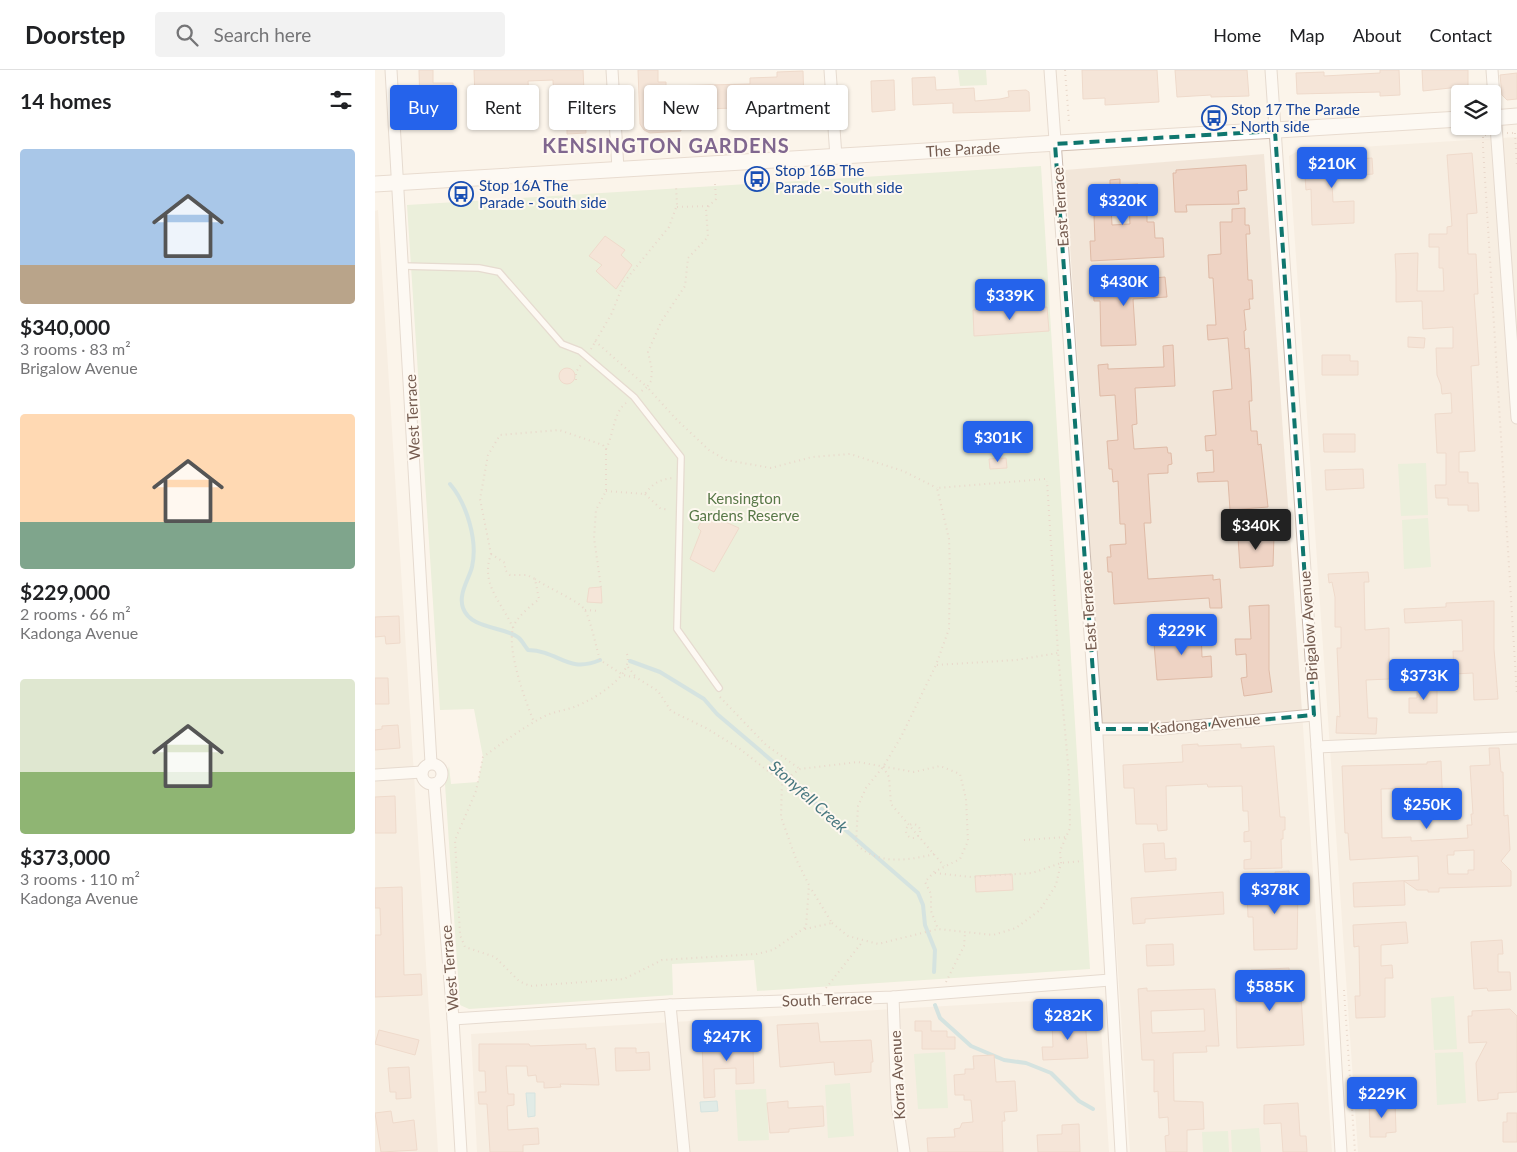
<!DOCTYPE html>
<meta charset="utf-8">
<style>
body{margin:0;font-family:Lato,sans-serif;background:#f2f2f2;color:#202124;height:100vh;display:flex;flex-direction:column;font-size:19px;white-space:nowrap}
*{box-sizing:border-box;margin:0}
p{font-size:16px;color:#757577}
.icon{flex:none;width:28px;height:28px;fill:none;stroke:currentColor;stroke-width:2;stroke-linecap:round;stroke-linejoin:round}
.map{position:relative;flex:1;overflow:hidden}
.sheet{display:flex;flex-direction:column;background:#fff;width:375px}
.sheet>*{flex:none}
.top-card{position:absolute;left:15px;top:15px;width:475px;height:45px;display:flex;gap:10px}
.tools{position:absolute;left:1076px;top:15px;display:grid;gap:10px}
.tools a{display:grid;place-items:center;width:50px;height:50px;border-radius:5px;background:#fff;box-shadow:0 1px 4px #0004;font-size:25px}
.price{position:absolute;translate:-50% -42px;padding:0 11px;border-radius:5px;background:#2563eb;color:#fff;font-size:16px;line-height:32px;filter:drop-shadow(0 1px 2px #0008)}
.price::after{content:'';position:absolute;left:50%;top:30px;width:15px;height:11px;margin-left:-8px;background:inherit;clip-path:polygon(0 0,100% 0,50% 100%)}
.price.active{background:#222;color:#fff}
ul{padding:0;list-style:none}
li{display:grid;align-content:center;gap:10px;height:265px;padding:0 20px}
li span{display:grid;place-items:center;height:155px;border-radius:5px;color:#555}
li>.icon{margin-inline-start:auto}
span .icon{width:90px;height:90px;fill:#fffc;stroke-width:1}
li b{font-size:21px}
h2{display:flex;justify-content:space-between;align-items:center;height:60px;padding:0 20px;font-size:21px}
.pill{padding:0 18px;border-radius:5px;background:#fff;box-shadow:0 1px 4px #0004;font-size:18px;line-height:45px}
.pill.active{background:#2563eb;color:#fff}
header{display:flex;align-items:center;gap:30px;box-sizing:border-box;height:70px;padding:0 25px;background:#fff;border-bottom:1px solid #e0e0e0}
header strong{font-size:24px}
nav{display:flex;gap:28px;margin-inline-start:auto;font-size:18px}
.search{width:350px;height:45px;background:#f2f2f2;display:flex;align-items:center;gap:12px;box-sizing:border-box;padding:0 18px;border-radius:5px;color:#757577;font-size:19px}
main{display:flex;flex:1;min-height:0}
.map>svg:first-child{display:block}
</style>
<header>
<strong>Doorstep</strong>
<div class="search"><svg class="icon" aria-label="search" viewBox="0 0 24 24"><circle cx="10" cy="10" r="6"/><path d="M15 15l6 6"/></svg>Search here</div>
<nav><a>Home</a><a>Map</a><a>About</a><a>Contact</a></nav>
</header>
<main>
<section class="sheet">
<h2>14 homes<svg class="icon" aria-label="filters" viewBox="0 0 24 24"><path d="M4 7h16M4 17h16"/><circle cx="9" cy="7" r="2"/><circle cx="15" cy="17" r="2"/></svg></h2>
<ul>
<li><span style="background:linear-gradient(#a9c7e8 75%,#b9a48a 0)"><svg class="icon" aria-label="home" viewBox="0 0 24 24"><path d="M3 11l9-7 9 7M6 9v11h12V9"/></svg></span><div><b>$340,000</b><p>3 rooms · 83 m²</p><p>Brigalow Avenue</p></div></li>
<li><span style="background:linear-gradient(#ffd9b3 70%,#7fa58c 0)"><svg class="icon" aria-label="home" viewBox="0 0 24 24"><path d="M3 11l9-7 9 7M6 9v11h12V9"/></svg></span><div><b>$229,000</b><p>2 rooms · 66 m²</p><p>Kadonga Avenue</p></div></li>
<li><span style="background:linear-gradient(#dfe7d0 60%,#8fb573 0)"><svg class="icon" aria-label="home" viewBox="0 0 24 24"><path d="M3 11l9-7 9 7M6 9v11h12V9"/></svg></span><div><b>$373,000</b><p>3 rooms · 110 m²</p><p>Kadonga Avenue</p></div></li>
</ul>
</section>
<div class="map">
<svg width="1142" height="1082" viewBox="0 0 1142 1082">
<rect width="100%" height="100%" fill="#fbf4ea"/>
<!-- residential -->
<g fill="#f2e6d9">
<polygon points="1142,67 1142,1082 983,1082 914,86 923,81"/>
<polygon points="889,84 957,1082 755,1082 690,100"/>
<polygon points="3,140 63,1082 0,1082 0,141"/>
<polygon points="724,927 734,1082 102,1082 96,964"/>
</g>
<!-- green -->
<g fill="#d7e8c9">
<polygon points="583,0 611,0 612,15 585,16"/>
<polygon points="666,96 715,899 382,921 379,890 297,894 298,925 94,939 85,935 70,714 74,696 76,714 103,712 108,687 99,639 65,640 32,135"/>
<polygon points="1051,393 1053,445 1026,446 1023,394"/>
<polygon points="1053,448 1056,497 1029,499 1027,450"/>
<polygon points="1079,926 1082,979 1059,980 1056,928"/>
<polygon points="570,982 573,1038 543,1039 539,984"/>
<polygon points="1088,982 1091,1033 1062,1035 1060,983"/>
<polygon points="475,1013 479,1066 453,1068 450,1015"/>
<polygon points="391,1019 394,1070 363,1071 360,1020"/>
<polygon points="884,1058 886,1082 857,1082 856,1060"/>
<polygon points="853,1061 854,1082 828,1082 827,1062"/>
</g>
<!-- water -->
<g fill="#c0e0e3" stroke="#a7cfd4">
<polygon points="160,1023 160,1046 153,1047 151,1023"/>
<polygon points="342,1031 343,1041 326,1042 325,1032"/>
</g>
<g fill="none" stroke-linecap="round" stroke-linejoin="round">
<!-- stream -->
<g stroke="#a7cfd4" stroke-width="4">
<path d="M75,414C92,434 103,471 97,497C94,509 83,524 88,538C96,560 130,556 144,568C147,571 150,576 153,580C185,581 192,604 225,590"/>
<polyline points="255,591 285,602 329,629 342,644 409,701 444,737 543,823 548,835 550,855 560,880 559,902"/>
<polyline points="560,935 565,948 596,976 629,990 651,993 676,1003 704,1031 718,1039"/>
</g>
</g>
<!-- building -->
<g fill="#eed3c4" stroke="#dfbaa6" fill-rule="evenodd">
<polygon points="44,0 58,0 58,13 78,13 78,29 72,29 72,38 61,39 62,45 51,45 51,37 45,37"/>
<polygon points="99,0 208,0 211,63 192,64 192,57 180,58 178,10 153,11 154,28 137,33 138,49 123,49 122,35 112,36 112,31 103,31 100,27"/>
<polygon points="263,0 283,0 283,12 291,12 291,16 375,14 375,8 402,7 402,2 428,1 429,33 386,35 386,42 358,43 358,38 304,40 306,61 275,63 269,60 265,54"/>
<polygon points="707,0 782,0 784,32 730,35 730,28 708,29"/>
<polygon points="800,0 872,0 874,26 836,27 836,25 802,27"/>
<polygon points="1005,0 1024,0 1025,25 1005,26 1005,22 922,24 921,3 949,2 949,6 1005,3"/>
<polygon points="1047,0 1093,0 1093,16 1048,21"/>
<polygon points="1142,3 1142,29 1132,30 1127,25 1125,5"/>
<polygon points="560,7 561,20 599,18 600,31 625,29 634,27 633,21 651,20 654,22 655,41 578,43 578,33 538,35 537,8"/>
<polygon points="519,10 520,40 497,42 496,11"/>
<polygon points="1097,83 1102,143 1092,144 1093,184 1101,184 1103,224 1099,224 1104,295 1096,296 1100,381 1084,382 1084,402 1093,402 1093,413 1103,413 1104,441 1093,441 1093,435 1073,435 1073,428 1061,428 1060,415 1071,415 1071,383 1062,383 1060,344 1077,343 1076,323 1067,324 1066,315 1062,305 1061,278 1078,278 1078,257 1048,259 1047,231 1021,232 1021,203 1020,184 1043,183 1042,221 1069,221 1068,198 1064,198 1064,177 1054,177 1054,164 1072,164 1072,157 1077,156 1072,85"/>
<polygon points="997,88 998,104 960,107 960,113 957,113 958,132 979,131 979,153 937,155 936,119 931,120 929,93"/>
<polygon points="871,95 872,120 863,121 864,134 811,135 812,142 800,142 798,103 801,103 801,100"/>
<path d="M745,109V115L763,114L765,141H772V152H779L780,168H788L789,187L716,191L715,171H720L719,146L724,145L722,115H735V110ZM754,135L755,154L737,155L736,136Z"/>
<polygon points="870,138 870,155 874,155 875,164 871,164 873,210 877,210 878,229 874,229 875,239 869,240 871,260 869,261 870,279 874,278 876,309 877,331 874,331 876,361 882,361 883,375 886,374 893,437 855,440 853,411 823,412 822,403 839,402 838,380 831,381 830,366 841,365 838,321 857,319 853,268 833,270 832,255 841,255 838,208 834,208 833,185 846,184 845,152 857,152 857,139"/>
<polygon points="230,166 250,180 246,185 257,195 241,219 221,201 227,195 214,186"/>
<polygon points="790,207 792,227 758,229 761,275 726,276 725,231 719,231 718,213"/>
<polygon points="661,235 661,238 672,237 674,261 599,266 598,240"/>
<polygon points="1033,267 1050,268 1049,278 1033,277"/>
<polygon points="798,275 800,316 760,318 762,354 757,355 759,379 792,377 793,383 796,383 797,394 793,395 793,403 773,404 776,453 769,453 773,509 838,505 838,510 845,509 847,538 835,538 834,528 739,534 737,502 733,502 732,487 736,487 735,475 751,474 750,454 745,454 743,411 738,412 737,399 734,399 732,371 743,370 740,325 725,326 723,295 733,294 733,299 789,297 788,276"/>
<polygon points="947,285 975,285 975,291 983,291 983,305 947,305"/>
<circle cx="192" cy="306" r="8"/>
<polygon points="948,364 980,364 980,382 949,382"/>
<polygon points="631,388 632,398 615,399 614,389"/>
<polygon points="988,399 989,418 951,420 950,400"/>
<polygon points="330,443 364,458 339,502 315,489 326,461 323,458"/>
<polygon points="899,465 898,496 865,498 863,467"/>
<polygon points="993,502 994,512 989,512 990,560 1014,558 1014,609 991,610 993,648 1002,648 1001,664 961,663 962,646 965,647 962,578 966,578 966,557 960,557 960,527 957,512 954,513 953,504"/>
<polygon points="226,517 227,533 212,532 214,518"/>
<polygon points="1119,531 1119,579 1123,629 1099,630 1098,603 1079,604 1078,581 1088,581 1087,550 1030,553 1029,539 1071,537 1071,533"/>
<polygon points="894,535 894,600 897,622 869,626 866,608 872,607 871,584 861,585 860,569 876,569 874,536"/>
<polygon points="24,546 25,573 11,574 10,566 0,567 0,547"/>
<polygon points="826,559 827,587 836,586 837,607 782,610 779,573 793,573 792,560"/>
<polygon points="0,608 13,608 14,634 0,634"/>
<polygon points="1042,616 1062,617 1062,643 1034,643 1034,628 1042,628"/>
<polygon points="23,655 25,678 0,680 0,660 7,659 7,656"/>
<polygon points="823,674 823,676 866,674 866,678 899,676 905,747 910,747 910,760 908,760 908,769 906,769 907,798 869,799 869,790 876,789 876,771 869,772 869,762 874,761 873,741 868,741 867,716 833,717 832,714 791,716 792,760 783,761 782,754 761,754 759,718 749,718 748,695 808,692 807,675"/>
<path d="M1114,678H1124L1126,702H1128L1129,746L1133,745L1135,780L1126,791L1136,801V816L1064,818V822H1053V820H1042L1029,811L1030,835L979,837L978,813L1044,810L1043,786L975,790L973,763H970L967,696L1052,694V692L1066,691L1068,741H1052V734H1044L1043,718L1006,719L1007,768L1036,767V771L1093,768L1092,755H1097L1096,744H1098L1095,696L1115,695ZM1099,780V800H1093V804H1073L1072,785H1079V781Z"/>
<polygon points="20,726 21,763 0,763 0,727"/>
<polygon points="789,773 790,789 801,788 801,800 770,802 768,774"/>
<polygon points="914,801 916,819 923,819 922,879 879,880 878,847 873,847 872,821 901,820 900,802"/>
<polygon points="637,804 638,820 601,822 600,806"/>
<polygon points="27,817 29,905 46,904 47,925 0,927 0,865 6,865 5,838 0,838 0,818"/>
<polygon points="848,822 849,844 770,849 770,853 758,854 756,828"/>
<polygon points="1031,852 1033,873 1006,875 1006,896 1017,895 1018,908 1010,908 1010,947 981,948 980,926 985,926 984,876 979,877 978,855"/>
<polygon points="1127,870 1128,884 1123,884 1123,902 1135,902 1136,920 1113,921 1112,918 1099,919 1096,872"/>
<polygon points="798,874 799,895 772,896 771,875"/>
<polygon points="914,898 915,927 926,926 929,975 862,978 861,929 878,928 876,900"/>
<path d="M772,918V921L840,919L844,976H831L832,982L798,983L799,1031L828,1032L829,1059L812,1060V1082H791L790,1066L794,1065L793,1047L784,1048L783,1021L779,1022V990H767L763,919ZM829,939L830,961L777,963L776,941Z"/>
<polygon points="1135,939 1142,946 1142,1022 1123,1023 1123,1029 1103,1031 1101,993 1112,972 1094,973 1093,946 1097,946 1097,941"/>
<polygon points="710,949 713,988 668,990 667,977 678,977 677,951"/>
<polygon points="540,951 556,951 556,961 572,961 572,967 580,967 580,979 547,979 547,961 540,961"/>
<polygon points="443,953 445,972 496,970 498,992 496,992 496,1002 460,1005 459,992 405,997 402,955"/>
<polygon points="4,960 44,970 40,985 0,974"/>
<polygon points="374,970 374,978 378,978 379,1013 361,1014 361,998 339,999 340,1027 329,1028 327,971"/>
<polygon points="104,974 154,974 155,976 211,974 211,979 220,978 224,1015 185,1014 186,1017 169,1018 169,1012 162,1012 161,1005 153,1006 152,996 131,996 133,1024 139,1024 139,1035 132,1036 133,1060 163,1058 164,1074 148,1075 148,1082 115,1082 112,1034 104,1034 103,1022 111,1022 110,1001 104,1001"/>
<polygon points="240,978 261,978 261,983 274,982 275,1000 241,1001"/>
<polygon points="619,985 621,1012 640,1011 642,1041 629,1042 630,1051 627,1051 628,1082 553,1082 552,1068 580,1067 579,1059 585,1058 587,1053 598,1052 596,1030 589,1030 589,1025 580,1025 579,1005 590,1004 590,999 599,999 598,986"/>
<polygon points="34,997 36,1028 21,1029 21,1022 15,1022 13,998"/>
<polygon points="413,1031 413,1038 448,1036 449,1056 414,1059 414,1062 395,1063 392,1033"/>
<polygon points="994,1032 1020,1032 1021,1062 1011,1063 1011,1067 995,1067"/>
<polygon points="923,1033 925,1066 931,1066 932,1082 908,1082 906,1053 889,1054 889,1035"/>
<polygon points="16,1041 18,1053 39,1050 42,1080 6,1082 0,1043"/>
<polygon points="1132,1043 1142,1043 1142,1072 1128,1072 1128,1052 1132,1052"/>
<polygon points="704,1054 705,1082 663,1082 662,1065 687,1064 687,1055"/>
</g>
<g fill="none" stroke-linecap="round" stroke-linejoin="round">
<defs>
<polyline id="lane" points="28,196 104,198 124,202 187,274 205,281 259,327 306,387 302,559 344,618"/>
<g id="street">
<polyline points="16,0 56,693"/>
<polyline points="237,0 243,99"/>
<polyline points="455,0 461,87"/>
<polyline points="675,0 721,649 746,1082"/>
<polyline points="896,0 942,677 966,1082"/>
<polyline points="1117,0 1142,348"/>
<polyline points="722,659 787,659 939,645"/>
<polyline points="942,677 1142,668"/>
<circle cx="57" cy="704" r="10"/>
<polyline points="0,705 47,702"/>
<polyline points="59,714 78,949 86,1082"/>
<polyline points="518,927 522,1033 529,1082"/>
<polyline points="295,935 309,1082"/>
<polyline points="78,949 295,935 518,927 735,910"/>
</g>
<g id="secondary">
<polyline points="1118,48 1142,46"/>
<path id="s1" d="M0,114L1085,49"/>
</g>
</defs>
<!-- lane casing -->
<use href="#lane" stroke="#ccbcb1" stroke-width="8"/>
<!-- street casing -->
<use href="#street" stroke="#ccbcb1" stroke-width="13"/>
<!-- secondary casing -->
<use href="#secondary" stroke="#d1beb1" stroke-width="17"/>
<!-- path -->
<g stroke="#d3b6a7" stroke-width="2" stroke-dasharray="1 4" stroke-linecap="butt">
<polyline points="690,0 694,52"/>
<polyline points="1132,63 1142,63"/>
<polyline points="1140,63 1142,97"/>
<polyline points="1111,65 1108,65 1108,77 1142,625"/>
<polyline points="340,114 341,129 331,139 333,167 313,188 310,216 286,252 273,282 277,300 276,311 272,317 302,350 334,380 351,390 396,398 437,387 475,384 528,401 562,418"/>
<polyline points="302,137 334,136"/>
<polyline points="220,271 272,317 265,322"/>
<polyline points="216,279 237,243 249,212 294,157 302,135 301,116"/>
<polyline points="201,310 201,302 207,293"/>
<path d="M231,379C239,364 238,343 251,333"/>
<polyline points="670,409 562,418 574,469 575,498 574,559 561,595 641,590 683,583"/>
<path d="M231,421L270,424C277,414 285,409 298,408"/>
<polyline points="270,424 285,438 294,440"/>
<path d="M116,484L130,493V500L135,505H152L160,509L164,529C156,536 141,547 138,558C132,581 150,630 159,652"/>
<path d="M160,509C171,517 206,532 210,540C216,551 221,577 225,590L248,605L262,608L283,621L296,641L331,658L365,679L407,712"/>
<polyline points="210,540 224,541"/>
<path d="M138,558C127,532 105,515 116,484L105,429L113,385L125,365L184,360L228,375L231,379V421L221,440L219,468L226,517"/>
<path d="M252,584C259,606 218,630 199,637C188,641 176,642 166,648C146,659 127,673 108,687L101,721L80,770L85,865L90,877L120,887L144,911L155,916L249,909L287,890L382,884L398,880L431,857L434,815L421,789L406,747L407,712L425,699L483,692L539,702L565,696L585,704L591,729L593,771L585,789L559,802L550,812L556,824V841L563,859"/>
<polyline points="253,597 261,607"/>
<polyline points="345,627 391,675 425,699"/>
<polyline points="508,697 514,707 516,734 569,796"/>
<circle cx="538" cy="761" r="7"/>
<polyline points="649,770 692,767"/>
<path d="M559,784C532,791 502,795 481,774L483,736L491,718L508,697L526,667L561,595"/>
<polyline points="560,803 596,807 657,803 686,793 708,791"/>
<polyline points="457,853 473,866 503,874 563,859 618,865 641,858 665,840 681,815 686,793 685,781 695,758 694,705 683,583 672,411"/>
<polyline points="430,859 457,853 435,817"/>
<polyline points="571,912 589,876 590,863"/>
<polyline points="451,918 488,871"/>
<polyline points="969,920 980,1082"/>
</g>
<!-- lane -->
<use href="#lane" stroke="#fff" stroke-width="5.5"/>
<!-- street -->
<use href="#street" stroke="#fff" stroke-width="11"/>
<!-- secondary -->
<use href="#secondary" stroke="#fff" stroke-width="15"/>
</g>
<!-- marked area -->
<path d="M0 0H1142V1082H0ZM900,61L939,645L787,659H722L680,74Z" fill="#fbf4ea" fill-opacity=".55" fill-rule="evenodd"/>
<path fill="none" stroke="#0f766e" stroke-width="4" stroke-dasharray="10 6" stroke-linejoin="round" d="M900,61L939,645L787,659H722L680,74Z"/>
<!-- icons -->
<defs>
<symbol id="bus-ring" viewBox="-11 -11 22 22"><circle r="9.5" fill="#fef8f0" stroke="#1a4fb4" stroke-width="1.5"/><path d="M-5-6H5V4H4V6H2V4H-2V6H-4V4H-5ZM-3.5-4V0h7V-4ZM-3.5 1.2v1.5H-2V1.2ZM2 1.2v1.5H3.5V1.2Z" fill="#1a4fb4"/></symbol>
</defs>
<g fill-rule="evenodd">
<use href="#bus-ring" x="825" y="34" width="28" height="28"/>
<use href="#bus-ring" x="368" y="95" width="28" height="28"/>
<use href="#bus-ring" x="72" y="110" width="28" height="28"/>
</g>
<g text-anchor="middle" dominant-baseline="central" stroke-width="4" stroke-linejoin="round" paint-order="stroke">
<!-- transit labels -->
<g font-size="15" fill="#164399" stroke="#fef8f0" text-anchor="start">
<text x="856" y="39">Stop 17 The Parade<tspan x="856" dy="17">- North side</tspan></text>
<text x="400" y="100">Stop 16B The<tspan x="400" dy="17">Parade - South side</tspan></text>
<text x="104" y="115">Stop 16A The<tspan x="104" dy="17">Parade - South side</tspan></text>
</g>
<!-- street labels -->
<g font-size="15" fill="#745b4f" stroke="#fef8f0">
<text stroke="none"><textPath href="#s1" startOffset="589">The Parade</textPath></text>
<text transform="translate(685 137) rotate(-94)">East Terrace</text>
<text transform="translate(37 347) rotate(-93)">West Terrace</text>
<text transform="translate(713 541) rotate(-94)">East Terrace</text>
<text transform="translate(933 556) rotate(-94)">Brigalow Avenue</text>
<text transform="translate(830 653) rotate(-5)">Kadonga Avenue</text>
<text transform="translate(74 898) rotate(-95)">West Terrace</text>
<text transform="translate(452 929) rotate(-2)">South Terrace</text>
<text transform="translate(522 1005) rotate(-93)">Korra Avenue</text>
</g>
<!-- park labels -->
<g font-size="15" fill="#587848" stroke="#fef8f0">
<text x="369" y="428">Kensington<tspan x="369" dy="17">Gardens Reserve</tspan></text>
</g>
<!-- water labels -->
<g font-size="16" font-style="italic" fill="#47777f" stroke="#fef8f0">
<text transform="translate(434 726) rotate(42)">Stonyfell Creek</text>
</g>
<!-- district labels -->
<g font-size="20" font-weight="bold" letter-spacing="1" fill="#80678f" stroke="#fef8f0">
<text x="291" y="75">KENSINGTON GARDENS</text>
</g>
</g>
</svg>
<div class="tools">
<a><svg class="icon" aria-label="layers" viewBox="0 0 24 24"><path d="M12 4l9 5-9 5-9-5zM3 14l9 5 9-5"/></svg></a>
</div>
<b class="price" style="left:957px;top:119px">$210K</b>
<b class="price" style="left:748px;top:156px">$320K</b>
<b class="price" style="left:749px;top:237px">$430K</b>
<b class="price" style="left:635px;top:251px">$339K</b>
<b class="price" style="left:623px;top:393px">$301K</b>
<b class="price active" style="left:881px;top:481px">$340K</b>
<b class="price" style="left:807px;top:586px">$229K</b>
<b class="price" style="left:1049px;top:631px">$373K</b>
<b class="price" style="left:1052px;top:760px">$250K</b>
<b class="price" style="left:900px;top:845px">$378K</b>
<b class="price" style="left:895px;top:942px">$585K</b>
<b class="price" style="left:693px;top:971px">$282K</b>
<b class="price" style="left:352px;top:992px">$247K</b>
<b class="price" style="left:1007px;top:1049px">$229K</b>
<div class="top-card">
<a class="pill active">Buy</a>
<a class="pill">Rent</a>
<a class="pill">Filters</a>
<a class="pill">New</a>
<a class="pill">Apartment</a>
</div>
</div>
</main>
